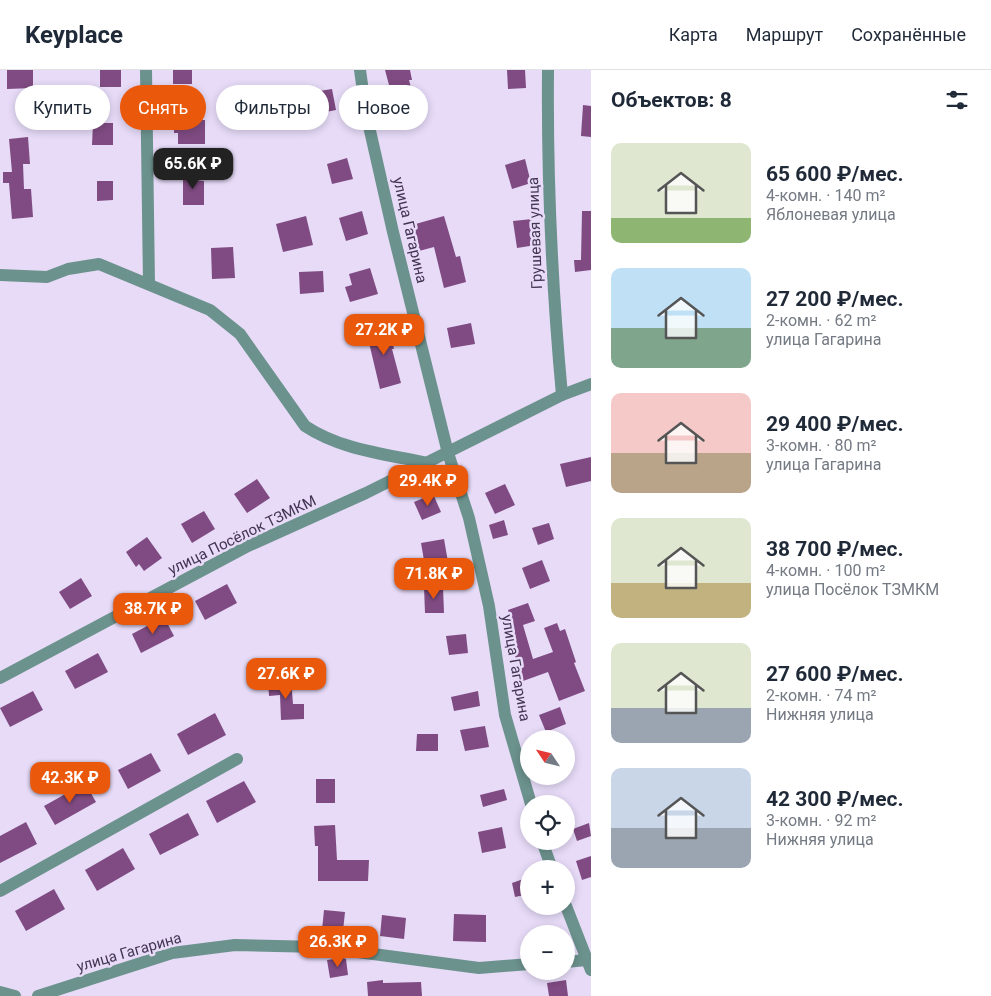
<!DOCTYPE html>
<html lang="ru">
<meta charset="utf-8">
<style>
body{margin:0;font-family:Roboto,sans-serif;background:#f6f6f7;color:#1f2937;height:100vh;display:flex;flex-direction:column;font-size:19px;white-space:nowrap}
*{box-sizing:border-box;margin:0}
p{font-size:16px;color:#747a83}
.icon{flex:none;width:28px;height:28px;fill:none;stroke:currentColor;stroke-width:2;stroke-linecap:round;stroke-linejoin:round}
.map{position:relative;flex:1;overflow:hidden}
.panel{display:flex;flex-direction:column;background:#fff;width:400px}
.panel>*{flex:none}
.guide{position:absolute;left:15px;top:15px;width:475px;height:45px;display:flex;gap:10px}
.needle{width:32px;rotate:305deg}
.tools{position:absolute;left:520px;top:660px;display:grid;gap:10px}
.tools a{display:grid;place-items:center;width:55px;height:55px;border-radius:50%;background:#fff;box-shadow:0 2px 8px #0003;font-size:25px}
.price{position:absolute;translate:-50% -42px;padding:0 11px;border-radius:10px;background:#ea580c;color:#fff;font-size:16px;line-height:32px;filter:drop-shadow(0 1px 2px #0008)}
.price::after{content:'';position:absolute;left:50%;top:30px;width:15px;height:11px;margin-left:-8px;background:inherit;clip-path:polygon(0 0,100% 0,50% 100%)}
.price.on{background:#222;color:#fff}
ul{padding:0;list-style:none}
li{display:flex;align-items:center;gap:15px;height:125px;padding:0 20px}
li span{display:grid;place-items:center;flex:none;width:140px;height:100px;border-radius:10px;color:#555}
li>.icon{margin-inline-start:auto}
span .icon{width:60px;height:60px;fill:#fffc;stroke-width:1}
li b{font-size:21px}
h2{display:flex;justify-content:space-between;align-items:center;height:60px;padding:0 20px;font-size:21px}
.chip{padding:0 18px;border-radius:22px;background:#fff;box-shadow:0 2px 8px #0003;font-size:18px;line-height:45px}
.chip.on{background:#ea580c;color:#fff}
header{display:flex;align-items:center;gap:30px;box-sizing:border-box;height:70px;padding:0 25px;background:#fff;border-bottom:1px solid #e0e1e3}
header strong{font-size:24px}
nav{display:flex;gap:28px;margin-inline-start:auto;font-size:18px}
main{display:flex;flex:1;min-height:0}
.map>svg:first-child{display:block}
</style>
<header>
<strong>Keyplace</strong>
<nav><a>Карта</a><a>Маршрут</a><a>Сохранённые</a></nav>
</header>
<main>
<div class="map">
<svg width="591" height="926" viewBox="0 0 591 926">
<rect width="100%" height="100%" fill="#e7dbf8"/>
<!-- building -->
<g fill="#7f4b82">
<polygon points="7,0 33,0 33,18 7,19"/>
<rect x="100" y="0" width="21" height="17"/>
<rect x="173" y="0" width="19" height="14"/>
<polygon points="385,0 410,0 412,10 409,10 417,40 390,47 386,31 393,30"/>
<polygon points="507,0 525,0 526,18 508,19"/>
<polygon points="332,19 336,40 311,45 307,23"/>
<polygon points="583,35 591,36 591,67 581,66"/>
<polygon points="174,50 205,50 205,74 178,74 178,63 174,63"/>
<polygon points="93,53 113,53 113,75 92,75"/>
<polygon points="28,67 30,94 23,94 24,119 31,119 33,147 12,149 9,113 3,113 3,102 12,102 9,69"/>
<polygon points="347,88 353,109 332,114 327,94"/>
<polygon points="525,89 531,113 512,119 505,95"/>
<polygon points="183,102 195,102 195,110 204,111 204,135 183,135"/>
<polygon points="97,111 113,111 113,130 97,131"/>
<polygon points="362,141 368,164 346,171 339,148"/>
<polygon points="582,141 591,141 591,200 575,202 574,190 581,190"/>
<polygon points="306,146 313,175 283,182 276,154"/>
<polygon points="444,146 456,187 460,186 466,212 444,218 434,177 419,181 412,155"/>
<polygon points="532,149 536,175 517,178 513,151"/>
<polygon points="233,177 235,208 212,209 211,178"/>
<polygon points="370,198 378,224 350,232 345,217 352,215 349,204"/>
<polygon points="323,201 324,222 300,224 299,202"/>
<polygon points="471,253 475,274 451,278 447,258"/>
<polygon points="389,255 394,279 392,279 401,313 380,319 366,260"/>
<polygon points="591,387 591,411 566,417 560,394"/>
<polygon points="257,409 270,428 247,443 234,424"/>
<polygon points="505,414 515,435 495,444 485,423"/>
<polygon points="433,424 441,442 422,450 414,432"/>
<polygon points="204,441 215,459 192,473 181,454"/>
<polygon points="504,450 508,465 493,469 489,455"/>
<polygon points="549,453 554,469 538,475 532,458"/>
<polygon points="147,467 162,488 144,501 139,494 136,497 126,482"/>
<polygon points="444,469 448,492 425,496 421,473"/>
<polygon points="542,490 550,511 530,519 522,498"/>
<polygon points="81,508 92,526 70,539 59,522"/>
<polygon points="227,514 237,533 205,550 195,531"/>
<polygon points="424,517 443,517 444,543 425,543"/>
<polygon points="528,533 535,551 523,555 533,589 553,582 544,558 557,553 560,561 565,559 576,592 574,593 585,621 559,631 548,602 523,611 508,564 515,562 508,540"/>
<polygon points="164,547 174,566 141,583 132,564"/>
<polygon points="466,564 468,583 449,585 446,566"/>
<polygon points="98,583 108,602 75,619 65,601"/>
<polygon points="291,609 293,634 304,634 304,649 281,650 280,625 269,626 268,611"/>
<polygon points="33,621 43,640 10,657 0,638"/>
<polygon points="478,621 480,636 454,641 451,627"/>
<polygon points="560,637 566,654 546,662 539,645"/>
<polygon points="215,643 226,665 188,685 177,664"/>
<polygon points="485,656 489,677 465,681 460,660"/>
<polygon points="417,664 438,664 438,681 416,681"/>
<polygon points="151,683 161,701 128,719 118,700"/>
<rect x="316" y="709" width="19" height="24"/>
<polygon points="244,711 256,732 217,753 206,731"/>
<polygon points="85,713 96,732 55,755 44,736"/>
<polygon points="504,719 507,730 483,737 480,725"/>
<polygon points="188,743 199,765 160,785 149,764"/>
<polygon points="26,752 37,774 0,793 0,766"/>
<polygon points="589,753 591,766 577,771 573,759"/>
<polygon points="335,755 337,790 369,790 368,811 318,811 318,776 315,776 314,756"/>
<polygon points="502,757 506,778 482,783 478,762"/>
<polygon points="123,778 135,799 97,821 85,800"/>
<polygon points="591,786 591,807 582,810 576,791"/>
<polygon points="529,807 529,824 515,827 512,813"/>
<polygon points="54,819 65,839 26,861 15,841"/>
<polygon points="324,840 345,842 343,861 322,860"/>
<polygon points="454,844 486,845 486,872 453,871"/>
<polygon points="382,845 406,848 404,869 380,866"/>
<polygon points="342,888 346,889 348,905 330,908 327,890"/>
<polygon points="383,910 383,913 421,912 422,926 368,926 367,912"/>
<polygon points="566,910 568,926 549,926 547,913"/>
</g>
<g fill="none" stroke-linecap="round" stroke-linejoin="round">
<!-- minor -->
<g stroke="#6c928d" stroke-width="12">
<polyline points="146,0 149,214"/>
<polyline points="360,0 366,43 393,162 448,383 469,448 489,536 505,645 531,734"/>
<path d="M548,0C547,108 552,217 562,325"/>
<path d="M0,205L47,207L68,199L99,194L210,240L240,264L305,356C341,380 386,384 427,393"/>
<polyline points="0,608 248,476 366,423 562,325 591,314"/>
<polyline points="542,771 552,799"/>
<polyline points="0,821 237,689"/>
<polyline points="566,836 591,900"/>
<polyline points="566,892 586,890"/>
<polyline points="0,922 15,926"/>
<polyline points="38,926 172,883 235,875 320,877 479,898 529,894"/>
</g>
</g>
<g text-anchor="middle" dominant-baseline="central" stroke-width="5" stroke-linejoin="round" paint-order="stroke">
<!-- street labels -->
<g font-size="15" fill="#423452" stroke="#e7dbf8">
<text transform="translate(410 160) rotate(77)">улица Гагарина</text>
<text transform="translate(535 163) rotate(-92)">Грушевая улица</text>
<text transform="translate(242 465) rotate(-26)">улица Посёлок ТЗМКМ</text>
<text transform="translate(516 598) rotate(80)">улица Гагарина</text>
<text transform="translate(129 882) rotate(-16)">улица Гагарина</text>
</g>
</g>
</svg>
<div class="tools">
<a><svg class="needle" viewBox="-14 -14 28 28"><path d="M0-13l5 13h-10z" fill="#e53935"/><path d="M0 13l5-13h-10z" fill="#747a83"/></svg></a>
<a><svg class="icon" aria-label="locate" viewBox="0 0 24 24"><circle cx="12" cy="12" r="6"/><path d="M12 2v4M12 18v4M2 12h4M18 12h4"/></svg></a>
<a>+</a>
<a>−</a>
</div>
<b class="price on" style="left:193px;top:120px">65.6K ₽</b>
<b class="price" style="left:384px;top:286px">27.2K ₽</b>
<b class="price" style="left:428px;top:437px">29.4K ₽</b>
<b class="price" style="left:434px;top:530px">71.8K ₽</b>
<b class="price" style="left:153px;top:565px">38.7K ₽</b>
<b class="price" style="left:286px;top:630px">27.6K ₽</b>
<b class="price" style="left:70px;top:734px">42.3K ₽</b>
<b class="price" style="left:338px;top:898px">26.3K ₽</b>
<div class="guide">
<a class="chip">Купить</a>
<a class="chip on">Снять</a>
<a class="chip">Фильтры</a>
<a class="chip">Новое</a>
</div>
</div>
<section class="panel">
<h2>Объектов: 8<svg class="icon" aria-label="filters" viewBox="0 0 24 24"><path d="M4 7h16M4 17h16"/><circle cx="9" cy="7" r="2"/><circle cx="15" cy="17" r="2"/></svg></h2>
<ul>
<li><span style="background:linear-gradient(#dfe7d0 75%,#8fb573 0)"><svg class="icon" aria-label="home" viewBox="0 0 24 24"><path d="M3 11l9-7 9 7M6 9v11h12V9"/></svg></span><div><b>65 600 ₽/мес.</b><p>4-комн. · 140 m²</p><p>Яблоневая улица</p></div></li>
<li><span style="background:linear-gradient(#bfe0f5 60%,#7fa58c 0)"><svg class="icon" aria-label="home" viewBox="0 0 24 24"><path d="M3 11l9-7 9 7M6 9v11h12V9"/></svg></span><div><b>27 200 ₽/мес.</b><p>2-комн. · 62 m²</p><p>улица Гагарина</p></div></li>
<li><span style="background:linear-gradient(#f6c9c9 60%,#b9a48a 0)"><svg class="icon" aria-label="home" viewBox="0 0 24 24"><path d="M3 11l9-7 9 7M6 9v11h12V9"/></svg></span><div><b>29 400 ₽/мес.</b><p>3-комн. · 80 m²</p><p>улица Гагарина</p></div></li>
<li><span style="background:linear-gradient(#dfe7d0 65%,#c2b280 0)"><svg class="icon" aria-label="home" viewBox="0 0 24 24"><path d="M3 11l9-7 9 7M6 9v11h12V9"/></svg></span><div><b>38 700 ₽/мес.</b><p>4-комн. · 100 m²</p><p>улица Посёлок ТЗМКМ</p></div></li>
<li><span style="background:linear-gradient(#dfe7d0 65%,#9aa5b1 0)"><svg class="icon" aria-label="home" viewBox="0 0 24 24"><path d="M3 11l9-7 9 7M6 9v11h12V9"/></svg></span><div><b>27 600 ₽/мес.</b><p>2-комн. · 74 m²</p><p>Нижняя улица</p></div></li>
<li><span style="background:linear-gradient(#c9d6e8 60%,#9aa5b1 0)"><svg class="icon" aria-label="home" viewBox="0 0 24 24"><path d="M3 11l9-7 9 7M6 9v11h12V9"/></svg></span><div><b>42 300 ₽/мес.</b><p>3-комн. · 92 m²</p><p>Нижняя улица</p></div></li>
</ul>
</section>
</main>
